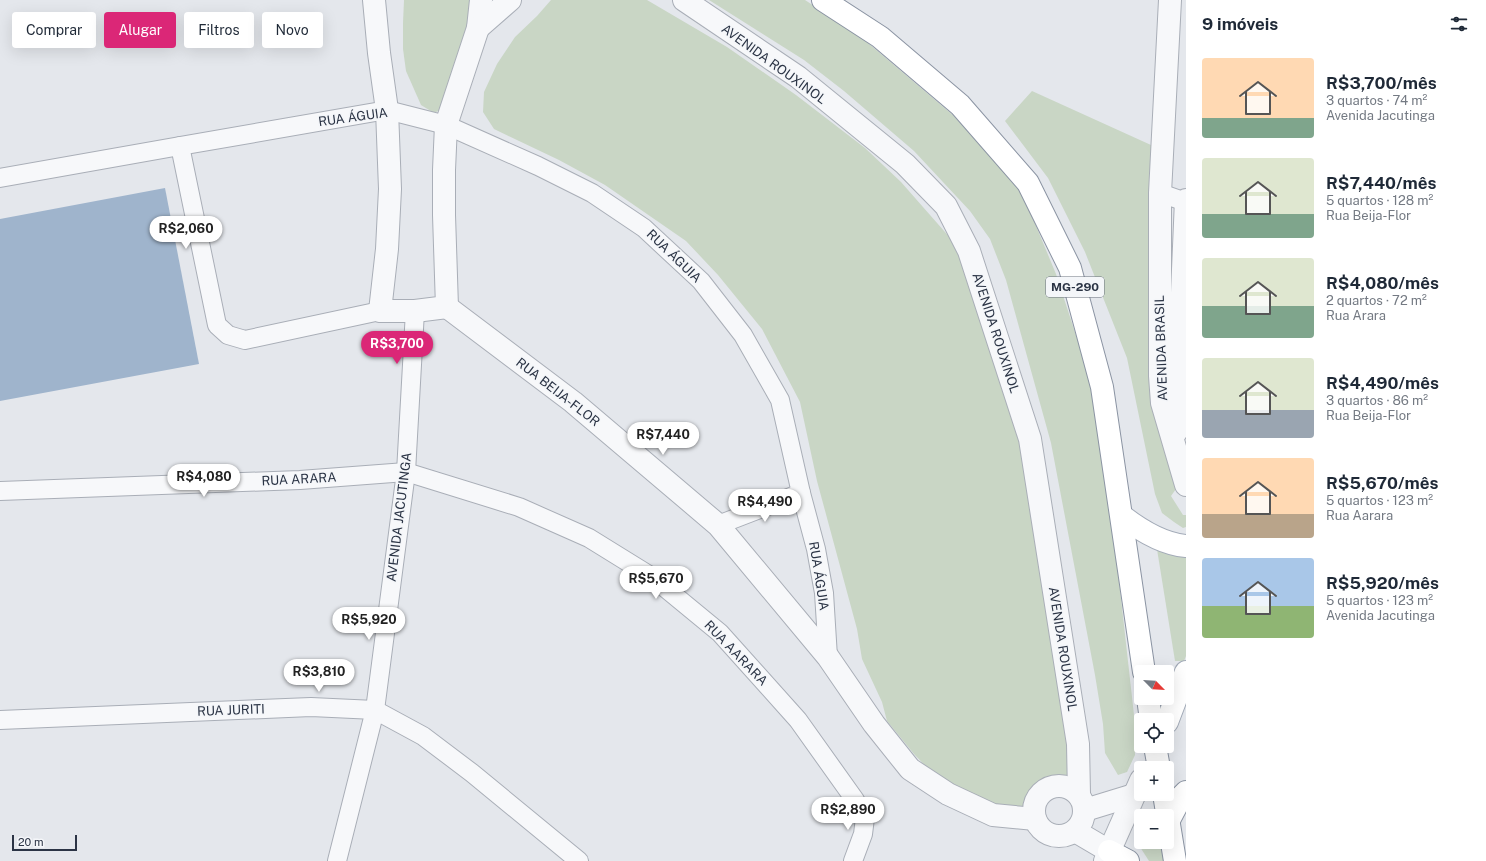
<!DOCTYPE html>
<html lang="pt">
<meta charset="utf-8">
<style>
body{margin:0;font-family:"Public Sans",sans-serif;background:#f6f6f7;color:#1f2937;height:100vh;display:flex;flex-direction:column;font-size:15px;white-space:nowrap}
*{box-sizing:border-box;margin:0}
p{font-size:13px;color:#747a83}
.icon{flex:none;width:22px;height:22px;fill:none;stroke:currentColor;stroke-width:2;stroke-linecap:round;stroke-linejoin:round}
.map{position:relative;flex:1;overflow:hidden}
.sheet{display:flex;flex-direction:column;background:#fff;width:300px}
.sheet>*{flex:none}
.hud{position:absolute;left:12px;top:12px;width:380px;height:36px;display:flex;gap:8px}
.needle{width:26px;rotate:114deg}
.tools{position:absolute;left:1134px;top:665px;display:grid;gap:8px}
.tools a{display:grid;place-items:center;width:40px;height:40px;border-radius:4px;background:#fff;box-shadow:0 4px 16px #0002;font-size:20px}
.scale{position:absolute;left:12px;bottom:10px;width:65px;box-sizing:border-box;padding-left:4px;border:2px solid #2b3445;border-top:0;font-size:11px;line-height:14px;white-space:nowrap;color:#2b3445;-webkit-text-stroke:3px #f4f6f9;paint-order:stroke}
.price{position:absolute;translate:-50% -34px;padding:0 9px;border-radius:14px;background:#fff;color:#222;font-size:13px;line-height:26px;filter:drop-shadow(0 1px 2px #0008)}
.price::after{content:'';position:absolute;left:50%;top:24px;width:12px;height:9px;margin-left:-6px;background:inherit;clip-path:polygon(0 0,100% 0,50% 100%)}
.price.current{background:#db2777;color:#fff}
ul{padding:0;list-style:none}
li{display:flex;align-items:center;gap:12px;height:100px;padding:0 16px}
li span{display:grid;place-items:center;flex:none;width:112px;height:80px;border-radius:4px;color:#555}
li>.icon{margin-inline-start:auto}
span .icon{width:48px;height:48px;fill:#fffc;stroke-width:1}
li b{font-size:17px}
h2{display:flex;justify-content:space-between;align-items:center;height:48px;padding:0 16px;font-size:17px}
.pill{padding:0 14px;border-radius:4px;background:#fff;box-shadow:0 4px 16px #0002;font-size:14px;line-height:36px}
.pill.current{background:#db2777;color:#fff}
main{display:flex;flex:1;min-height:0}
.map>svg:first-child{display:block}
</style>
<main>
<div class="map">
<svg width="1186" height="861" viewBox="0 0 1186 861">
<rect width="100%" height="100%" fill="#e4e7ec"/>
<!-- green -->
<g fill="#c9d6c5">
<polygon points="404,0 489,0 448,106 434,113 421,105 406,71 403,49 403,23"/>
<polygon points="551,0 647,0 727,47 796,95 865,148 901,182 952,240 989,323 1017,427 1073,769 1065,781 1035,805 1020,809 1002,809 934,775 914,754 887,721 882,702 862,659 857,629 817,481 800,402 762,329 718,275 686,241 605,185 559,160 494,129 483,112 484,92 497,64 515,37 537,16"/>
<polygon points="709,0 805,0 861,37 954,116 1022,192 1056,274 1088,372 1106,464 1134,715 1135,755 1127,772 1118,775 1105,753 1103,724 1095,675 1051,443 1006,280 990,239 970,211 914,151 844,91 804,60"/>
<polygon points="1032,91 1162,150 1164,258 1181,482 1171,496 1183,515 1186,515 1186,527 1183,528 1174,522 1162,513 1155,494 1127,358 1085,252 1048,178 1005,121"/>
<polygon points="1156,543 1186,556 1186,656 1184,661 1175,661"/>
<polygon points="1143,842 1166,842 1169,861 1149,861 1140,847"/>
</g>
<!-- water -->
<polygon fill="#9fb4cc" points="165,188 199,364 0,401 0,219"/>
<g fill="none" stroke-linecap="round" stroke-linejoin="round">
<defs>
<g id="minor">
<polyline points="180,146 217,325 228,335 245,340 380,311"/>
<polyline points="0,178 180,146 387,110 446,125 538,166 592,193 644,228 701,281 743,335 780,400 801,493 816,549 824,593 828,657"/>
<polyline points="1160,193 1186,202"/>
<polyline points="0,491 300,480 406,472 519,507 589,538 652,577 720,633 798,720 855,800 865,818 863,834 853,861"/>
<polyline points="718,525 801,493"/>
<polyline points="0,720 311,707 375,710 423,736 472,773 579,861"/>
<polyline points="337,861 375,710 406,472 415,311"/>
</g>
<g id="tertiary">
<polyline points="374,0 379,53 387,110 390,189 387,249 380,311 415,311 447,307 444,215 444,170 446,125 478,28 481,0"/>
<polyline points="684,0 798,77 905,164 946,206 969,251 1030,439 1078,744 1079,794"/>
<polyline points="1170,0 1160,193 1160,376 1162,403 1186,485"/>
<polyline points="478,28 510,0"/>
<polyline points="447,307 573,402 718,525 828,657 874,724 910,769 948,794 993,815 1035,819"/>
<polyline points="1176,432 1186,200"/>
<circle cx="1059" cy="811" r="25"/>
<polyline points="1085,810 1134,795"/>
<polyline points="1075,831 1109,851"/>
<polyline points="1105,861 1141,780"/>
</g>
<g id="primary">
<path d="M1122,516C1140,530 1162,544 1186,546"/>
<polyline points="1167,722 1186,672"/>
</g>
<g id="trunk">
<polyline points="823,0 880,37 960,105 1028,183 1070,268 1102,387 1144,672"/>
<polyline points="1148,698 1151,720"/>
<polyline points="1155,746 1159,768"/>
<polyline points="1164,794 1175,861"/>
<polyline points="1169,820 1181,797 1186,792"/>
<polyline points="1109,851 1128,861"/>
</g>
</defs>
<!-- minor casing -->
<use href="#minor" stroke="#a9aeb7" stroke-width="20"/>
<!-- tertiary casing -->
<use href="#tertiary" stroke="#a9aeb7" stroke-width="24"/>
<!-- primary casing -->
<use href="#primary" stroke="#a3abb8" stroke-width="24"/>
<!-- trunk casing -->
<use href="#trunk" stroke="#8b94a3" stroke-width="24"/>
<!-- minor -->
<use href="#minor" stroke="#f7f8fa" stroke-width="18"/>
<!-- tertiary -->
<use href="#tertiary" stroke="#f7f8fa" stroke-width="22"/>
<!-- primary -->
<use href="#primary" stroke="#fff" stroke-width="22"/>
<!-- trunk -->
<use href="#trunk" stroke="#fff" stroke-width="22"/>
</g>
<g text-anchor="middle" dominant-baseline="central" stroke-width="3" stroke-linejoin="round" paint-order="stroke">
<!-- shield labels -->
<rect fill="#f4f6f9" stroke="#676e7b" stroke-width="1" x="1046" y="277" width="58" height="20" rx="3"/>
<g font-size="12" font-weight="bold" fill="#2b3445">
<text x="1075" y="287">MG-290</text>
</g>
<!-- street labels -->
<g font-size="13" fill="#2b3445" stroke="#f4f6f9">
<text transform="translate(774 64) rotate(36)">AVENIDA ROUXINOL</text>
<text transform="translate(353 117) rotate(-8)">RUA ÁGUIA</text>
<text transform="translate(674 256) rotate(44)">RUA ÁGUIA</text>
<text transform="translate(996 333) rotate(72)">AVENIDA ROUXINOL</text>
<text transform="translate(1161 348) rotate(-92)">AVENIDA BRASIL</text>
<text transform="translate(558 392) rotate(38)">RUA BEIJA-FLOR</text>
<text transform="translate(299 479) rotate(-3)">RUA ARARA</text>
<text transform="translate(399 517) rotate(-83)">AVENIDA JACUTINGA</text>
<text transform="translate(819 576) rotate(81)">RUA ÁGUIA</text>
<text transform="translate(1063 649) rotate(81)">AVENIDA ROUXINOL</text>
<text transform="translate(736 653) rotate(46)">RUA AARARA</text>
<text transform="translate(231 710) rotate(-2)">RUA JURITI</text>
</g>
</g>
</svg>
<div class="tools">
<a><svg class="needle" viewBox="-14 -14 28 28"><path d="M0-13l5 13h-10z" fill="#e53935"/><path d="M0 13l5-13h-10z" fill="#747a83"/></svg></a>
<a><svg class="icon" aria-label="locate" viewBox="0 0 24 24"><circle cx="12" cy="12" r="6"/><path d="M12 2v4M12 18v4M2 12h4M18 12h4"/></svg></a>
<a>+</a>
<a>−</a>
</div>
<div class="scale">20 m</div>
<b class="price" style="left:186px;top:250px">R$2,060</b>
<b class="price current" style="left:397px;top:365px">R$3,700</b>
<b class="price" style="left:663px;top:456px">R$7,440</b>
<b class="price" style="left:204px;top:498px">R$4,080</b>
<b class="price" style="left:765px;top:523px">R$4,490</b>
<b class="price" style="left:656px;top:600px">R$5,670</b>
<b class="price" style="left:369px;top:641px">R$5,920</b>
<b class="price" style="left:319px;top:693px">R$3,810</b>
<b class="price" style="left:848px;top:831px">R$2,890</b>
<div class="hud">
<a class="pill">Comprar</a>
<a class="pill current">Alugar</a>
<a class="pill">Filtros</a>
<a class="pill">Novo</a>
</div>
</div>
<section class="sheet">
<h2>9 imóveis<svg class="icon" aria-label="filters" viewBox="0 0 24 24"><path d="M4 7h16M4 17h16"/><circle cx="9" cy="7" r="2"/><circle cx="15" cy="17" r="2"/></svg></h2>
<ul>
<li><span style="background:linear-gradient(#ffd9b3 75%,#7fa58c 0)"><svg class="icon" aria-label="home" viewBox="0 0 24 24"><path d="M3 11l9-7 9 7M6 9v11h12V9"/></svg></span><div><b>R$3,700/mês</b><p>3 quartos · 74 m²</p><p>Avenida Jacutinga</p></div></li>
<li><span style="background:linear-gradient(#dfe7d0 70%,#7fa58c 0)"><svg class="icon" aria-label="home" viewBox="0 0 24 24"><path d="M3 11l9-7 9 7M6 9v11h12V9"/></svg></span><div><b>R$7,440/mês</b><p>5 quartos · 128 m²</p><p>Rua Beija-Flor</p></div></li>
<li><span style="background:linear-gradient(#dfe7d0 60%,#7fa58c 0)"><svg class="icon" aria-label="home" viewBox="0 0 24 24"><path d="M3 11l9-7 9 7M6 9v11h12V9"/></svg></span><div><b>R$4,080/mês</b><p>2 quartos · 72 m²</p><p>Rua Arara</p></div></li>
<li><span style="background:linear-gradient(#dfe7d0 65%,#9aa5b1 0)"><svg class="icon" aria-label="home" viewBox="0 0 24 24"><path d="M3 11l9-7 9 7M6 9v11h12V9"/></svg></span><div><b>R$4,490/mês</b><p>3 quartos · 86 m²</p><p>Rua Beija-Flor</p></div></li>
<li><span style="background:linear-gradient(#ffd9b3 70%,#b9a48a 0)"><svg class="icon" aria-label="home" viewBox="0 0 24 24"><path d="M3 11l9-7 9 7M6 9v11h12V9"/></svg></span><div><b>R$5,670/mês</b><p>5 quartos · 123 m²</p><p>Rua Aarara</p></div></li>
<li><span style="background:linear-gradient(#a9c7e8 60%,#8fb573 0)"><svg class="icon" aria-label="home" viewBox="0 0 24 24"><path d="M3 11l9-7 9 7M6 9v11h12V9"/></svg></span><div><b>R$5,920/mês</b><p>5 quartos · 123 m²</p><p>Avenida Jacutinga</p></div></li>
</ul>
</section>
</main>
